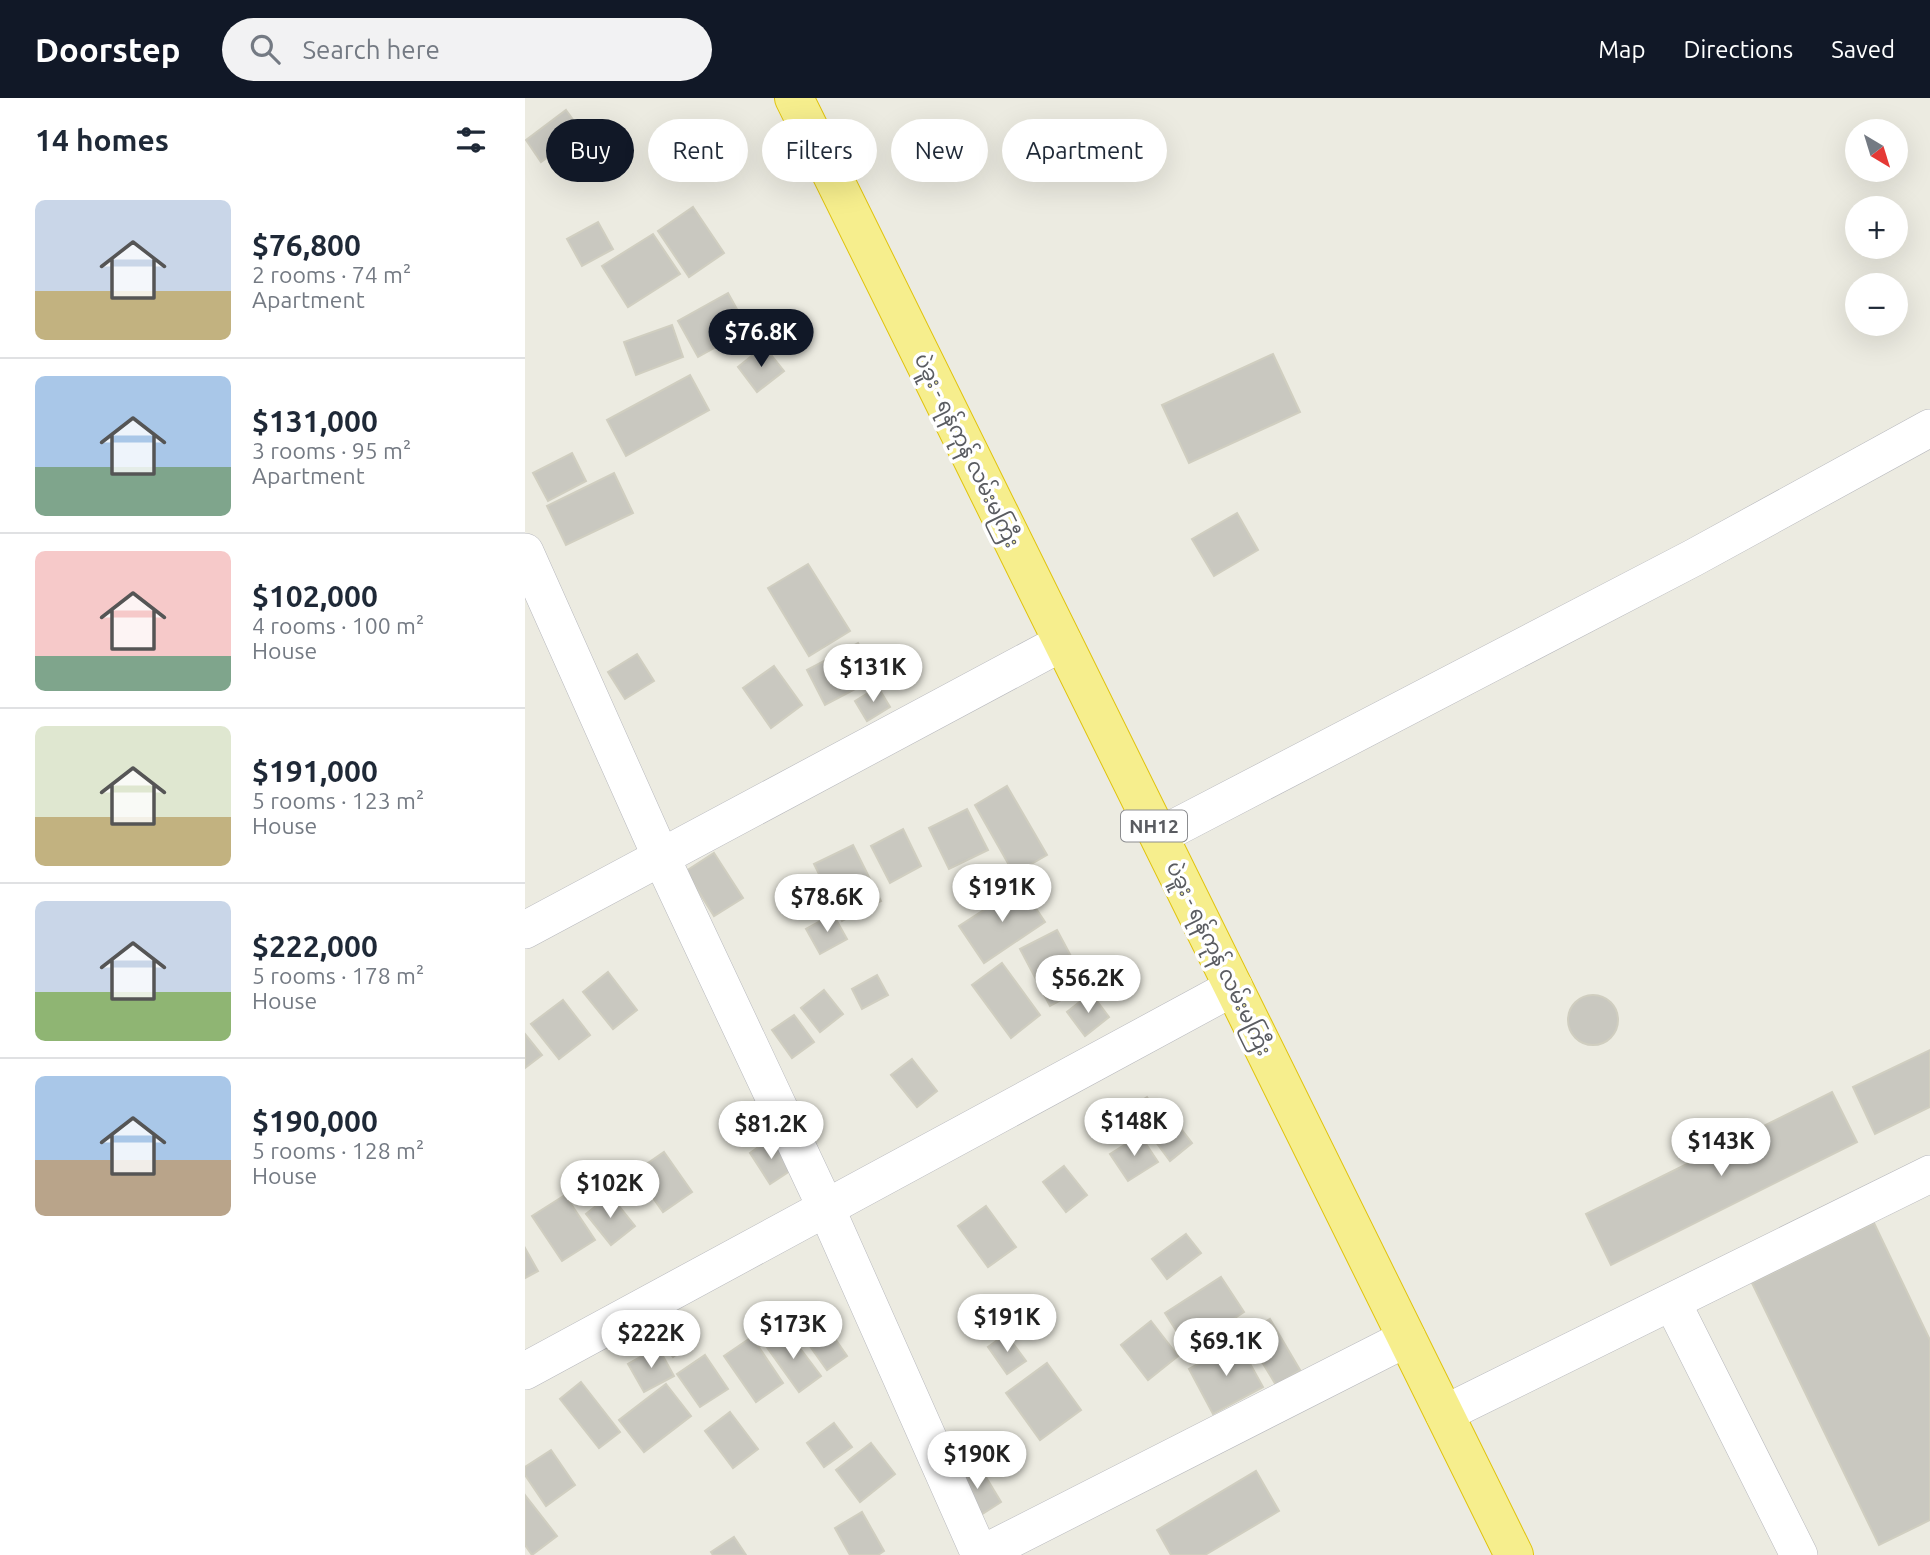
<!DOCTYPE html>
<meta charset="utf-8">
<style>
body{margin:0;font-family:Ubuntu,"Noto Sans Myanmar",sans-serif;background:#f2f2f3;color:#1f2937;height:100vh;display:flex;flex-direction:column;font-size:26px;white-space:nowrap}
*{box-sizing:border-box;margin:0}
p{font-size:23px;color:#747a83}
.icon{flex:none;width:38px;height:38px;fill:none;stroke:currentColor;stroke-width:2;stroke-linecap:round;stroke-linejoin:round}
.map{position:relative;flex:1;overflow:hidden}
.sheet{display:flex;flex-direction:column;background:#fff;width:525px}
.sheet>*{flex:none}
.guide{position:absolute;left:21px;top:21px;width:665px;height:63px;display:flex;gap:14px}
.needle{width:46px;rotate:142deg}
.fabs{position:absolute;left:1320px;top:21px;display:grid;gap:14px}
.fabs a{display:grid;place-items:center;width:63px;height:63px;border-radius:50%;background:#fff;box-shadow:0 7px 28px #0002;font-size:35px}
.price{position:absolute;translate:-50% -60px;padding:0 16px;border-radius:24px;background:#fff;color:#222;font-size:23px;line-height:46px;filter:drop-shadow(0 2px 4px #0008)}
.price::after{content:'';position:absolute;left:50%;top:42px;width:21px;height:16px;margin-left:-10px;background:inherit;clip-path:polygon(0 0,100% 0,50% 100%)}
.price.on{background:#111827;color:#fff}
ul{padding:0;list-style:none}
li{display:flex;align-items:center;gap:21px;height:175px;padding:0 35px}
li+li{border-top:2px solid #e0e1e3}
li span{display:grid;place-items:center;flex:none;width:196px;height:140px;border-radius:10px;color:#555}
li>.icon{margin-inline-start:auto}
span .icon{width:84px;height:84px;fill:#fffc;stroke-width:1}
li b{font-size:30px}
h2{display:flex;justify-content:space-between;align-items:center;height:84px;padding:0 35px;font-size:30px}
.pill{padding:0 24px;border-radius:32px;background:#fff;box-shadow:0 7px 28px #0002;font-size:24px;line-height:63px}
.pill.on{background:#111827;color:#fff}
header{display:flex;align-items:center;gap:42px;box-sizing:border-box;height:98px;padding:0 35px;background:#111827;color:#fff}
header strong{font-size:33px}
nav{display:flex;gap:38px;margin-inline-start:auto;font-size:24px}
.search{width:490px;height:63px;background:#f2f2f3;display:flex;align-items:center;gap:18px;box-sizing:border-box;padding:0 24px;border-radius:38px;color:#747a83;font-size:26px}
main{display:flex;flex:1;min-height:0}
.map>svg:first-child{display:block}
</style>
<header>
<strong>Doorstep</strong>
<div class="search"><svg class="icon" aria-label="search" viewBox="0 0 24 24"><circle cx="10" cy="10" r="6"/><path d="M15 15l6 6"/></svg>Search here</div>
<nav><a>Map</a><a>Directions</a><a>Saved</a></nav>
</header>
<main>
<section class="sheet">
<h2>14 homes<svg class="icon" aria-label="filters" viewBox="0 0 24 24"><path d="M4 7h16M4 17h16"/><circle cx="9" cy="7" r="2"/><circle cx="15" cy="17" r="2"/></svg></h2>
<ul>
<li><span style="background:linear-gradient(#c9d6e8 65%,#c2b280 0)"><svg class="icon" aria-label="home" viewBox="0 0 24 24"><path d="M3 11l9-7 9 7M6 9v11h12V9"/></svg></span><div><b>$76,800</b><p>2 rooms · 74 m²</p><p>Apartment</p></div></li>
<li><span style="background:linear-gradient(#a9c7e8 65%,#7fa58c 0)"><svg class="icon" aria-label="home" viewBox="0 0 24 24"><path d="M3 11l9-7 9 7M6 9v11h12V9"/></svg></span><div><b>$131,000</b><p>3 rooms · 95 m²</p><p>Apartment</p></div></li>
<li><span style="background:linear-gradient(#f6c9c9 75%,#7fa58c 0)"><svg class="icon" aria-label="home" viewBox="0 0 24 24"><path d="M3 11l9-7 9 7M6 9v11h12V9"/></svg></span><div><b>$102,000</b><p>4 rooms · 100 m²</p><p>House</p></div></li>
<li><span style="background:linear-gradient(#dfe7d0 65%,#c2b280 0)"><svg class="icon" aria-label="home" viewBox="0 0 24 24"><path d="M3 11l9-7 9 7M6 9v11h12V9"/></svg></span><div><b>$191,000</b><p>5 rooms · 123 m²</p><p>House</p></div></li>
<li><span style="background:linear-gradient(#c9d6e8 65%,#8fb573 0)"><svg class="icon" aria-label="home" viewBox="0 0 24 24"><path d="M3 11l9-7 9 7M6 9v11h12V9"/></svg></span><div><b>$222,000</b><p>5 rooms · 178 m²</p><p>House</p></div></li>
<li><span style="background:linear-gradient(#a9c7e8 60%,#b9a48a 0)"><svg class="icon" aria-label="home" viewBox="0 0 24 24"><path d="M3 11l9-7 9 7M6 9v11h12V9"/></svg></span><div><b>$190,000</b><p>5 rooms · 128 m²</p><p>House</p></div></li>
</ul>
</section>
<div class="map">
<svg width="1405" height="1457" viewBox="0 0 1405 1457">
<rect width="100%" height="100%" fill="#ecebe1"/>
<!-- building -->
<g fill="#c9c8c0" stroke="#d0cec0" stroke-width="2">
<polygon points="41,12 57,34 16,64 1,42"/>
<polygon points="168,109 199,155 164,179 133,133"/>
<polygon points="73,124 88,151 57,168 42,141"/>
<polygon points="128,136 155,176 103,209 77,168"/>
<polygon points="203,195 223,231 173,259 153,223"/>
<polygon points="147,227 158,259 111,277 99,244"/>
<polygon points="239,248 259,273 232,294 213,269"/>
<polygon points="748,256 775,314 664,365 637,307"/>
<polygon points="165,277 184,312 101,358 82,322"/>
<polygon points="47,355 61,383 23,403 8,375"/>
<polygon points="89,375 108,415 41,447 22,408"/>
<polygon points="712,415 733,452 689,478 667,441"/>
<polygon points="283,466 325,533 284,558 243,490"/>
<polygon points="333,545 351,580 300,607 282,572"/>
<polygon points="112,556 129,583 100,601 83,574"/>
<polygon points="249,568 277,607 246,630 218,590"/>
<polygon points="353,589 365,609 342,623 330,603"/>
<polygon points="482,688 522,757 489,776 450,707"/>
<polygon points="442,711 463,752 424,771 404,730"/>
<polygon points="378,731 396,768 365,785 346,748"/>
<polygon points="328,747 356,803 317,823 289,766"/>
<polygon points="189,755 218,800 189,818 161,773"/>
<polygon points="496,788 520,824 459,865 434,828"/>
<polygon points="308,816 322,841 295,856 281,831"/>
<polygon points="532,832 562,888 525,908 495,851"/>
<polygon points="477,865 515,917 486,940 447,887"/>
<polygon points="83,874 112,912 88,931 58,894"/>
<polygon points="352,877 363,897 337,911 327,891"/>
<polygon points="299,892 318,916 295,934 276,910"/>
<polygon points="566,895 584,919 560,938 542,914"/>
<circle cx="1068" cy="922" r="25"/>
<polygon points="38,902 65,937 34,961 6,926"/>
<polygon points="269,917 289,944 267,960 247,932"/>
<polygon points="0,936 17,957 0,970"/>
<polygon points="1405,952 1405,1009 1350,1036 1328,989"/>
<polygon points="387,961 412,993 392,1009 366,977"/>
<polygon points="1307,994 1332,1044 1086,1167 1061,1116"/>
<polygon points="622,999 634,1017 613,1030 601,1012"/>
<polygon points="647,1019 667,1045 645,1063 625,1036"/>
<polygon points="615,1037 633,1064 603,1083 585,1056"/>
<polygon points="246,1040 268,1071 245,1086 225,1055"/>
<polygon points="139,1054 167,1094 138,1114 110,1074"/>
<polygon points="539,1068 562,1097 541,1114 518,1084"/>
<polygon points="40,1097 70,1142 37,1163 7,1118"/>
<polygon points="85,1097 110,1128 86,1147 61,1116"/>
<polygon points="461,1108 491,1149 463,1169 433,1128"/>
<polygon points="1349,1125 1405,1242 1405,1422 1354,1447 1227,1185"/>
<polygon points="661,1136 676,1155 642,1181 627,1161"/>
<polygon points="0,1150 13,1173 0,1180"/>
<polygon points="696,1179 719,1214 663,1251 640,1215"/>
<polygon points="293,1216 322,1258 302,1272 272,1230"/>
<polygon points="148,1217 168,1243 148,1259 128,1233"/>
<polygon points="745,1221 775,1272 751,1287 720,1236"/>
<polygon points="626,1223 653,1258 623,1282 596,1247"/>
<polygon points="262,1233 296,1278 274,1294 241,1248"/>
<polygon points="481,1236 501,1263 482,1276 463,1249"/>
<polygon points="227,1239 258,1285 231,1304 199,1258"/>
<polygon points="713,1244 738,1289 688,1316 664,1271"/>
<polygon points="133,1249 149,1278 119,1294 103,1266"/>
<polygon points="180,1257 203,1291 175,1309 152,1276"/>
<polygon points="522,1265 556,1312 515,1342 481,1295"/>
<polygon points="56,1284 95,1334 74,1350 35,1301"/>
<polygon points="141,1286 166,1318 119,1354 94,1322"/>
<polygon points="205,1314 233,1351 208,1370 180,1333"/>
<polygon points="309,1325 327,1349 299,1369 282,1345"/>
<polygon points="346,1345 370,1376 335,1404 311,1372"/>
<polygon points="26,1352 50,1387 21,1408 0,1377 0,1369"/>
<polygon points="453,1366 476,1404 451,1420 428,1381"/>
<polygon points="731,1373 754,1413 680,1457 646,1457 632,1432"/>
<polygon points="0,1397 32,1438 7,1457 0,1447"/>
<polygon points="337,1414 359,1453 353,1457 325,1457 310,1430"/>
<polygon points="209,1439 221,1457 188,1457 186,1454"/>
</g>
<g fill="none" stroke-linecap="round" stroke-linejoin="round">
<defs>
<g id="minor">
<polyline points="0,454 136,759 301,1110 455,1457"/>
<polyline points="634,738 1168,460 1405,330"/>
<polyline points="0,832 538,544"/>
<polyline points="1147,1204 1274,1457"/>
<polyline points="0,1273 709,889"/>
<polyline points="919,1316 1405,1076"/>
<polyline points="455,1457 882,1240"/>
</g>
<polyline id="highway" points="269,0 989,1457"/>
</defs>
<!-- minor casing -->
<use href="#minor" stroke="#b7b8bd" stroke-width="38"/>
<!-- highway casing -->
<use href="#highway" stroke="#e0c30d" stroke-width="40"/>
<!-- minor -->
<use href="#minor" stroke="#fff" stroke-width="37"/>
<!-- highway -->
<use href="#highway" stroke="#f6ee8d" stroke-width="38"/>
</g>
<g text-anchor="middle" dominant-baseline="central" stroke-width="7" stroke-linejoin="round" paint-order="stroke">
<!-- shield labels -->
<rect fill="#fff" stroke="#8c8d90" stroke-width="2" x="596" y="712.5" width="66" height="31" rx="5"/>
<g font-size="19" font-weight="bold" fill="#5a5c61">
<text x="629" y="728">NH12</text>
</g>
<!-- street labels -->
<g font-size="21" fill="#5a5c61" stroke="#fff">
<text transform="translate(443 352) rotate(64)">ပဲခူး - ရန်ကုန် လမ်းမကြီး</text>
<text transform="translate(695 860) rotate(64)">ပဲခူး - ရန်ကုန် လမ်းမကြီး</text>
</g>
</g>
</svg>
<div class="fabs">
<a><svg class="needle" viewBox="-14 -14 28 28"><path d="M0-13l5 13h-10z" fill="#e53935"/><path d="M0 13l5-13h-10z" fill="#747a83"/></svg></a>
<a>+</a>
<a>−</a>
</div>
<b class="price on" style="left:236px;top:271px">$76.8K</b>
<b class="price" style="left:348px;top:606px">$131K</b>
<b class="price" style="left:477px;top:826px">$191K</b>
<b class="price" style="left:302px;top:836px">$78.6K</b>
<b class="price" style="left:563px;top:917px">$56.2K</b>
<b class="price" style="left:609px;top:1060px">$148K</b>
<b class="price" style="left:246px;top:1063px">$81.2K</b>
<b class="price" style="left:1196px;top:1080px">$143K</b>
<b class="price" style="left:85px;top:1122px">$102K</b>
<b class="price" style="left:482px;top:1256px">$191K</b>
<b class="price" style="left:268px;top:1263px">$173K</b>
<b class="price" style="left:126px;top:1272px">$222K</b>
<b class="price" style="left:701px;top:1280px">$69.1K</b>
<b class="price" style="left:452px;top:1393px">$190K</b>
<div class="guide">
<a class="pill on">Buy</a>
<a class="pill">Rent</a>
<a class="pill">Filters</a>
<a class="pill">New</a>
<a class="pill">Apartment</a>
</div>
</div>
</main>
